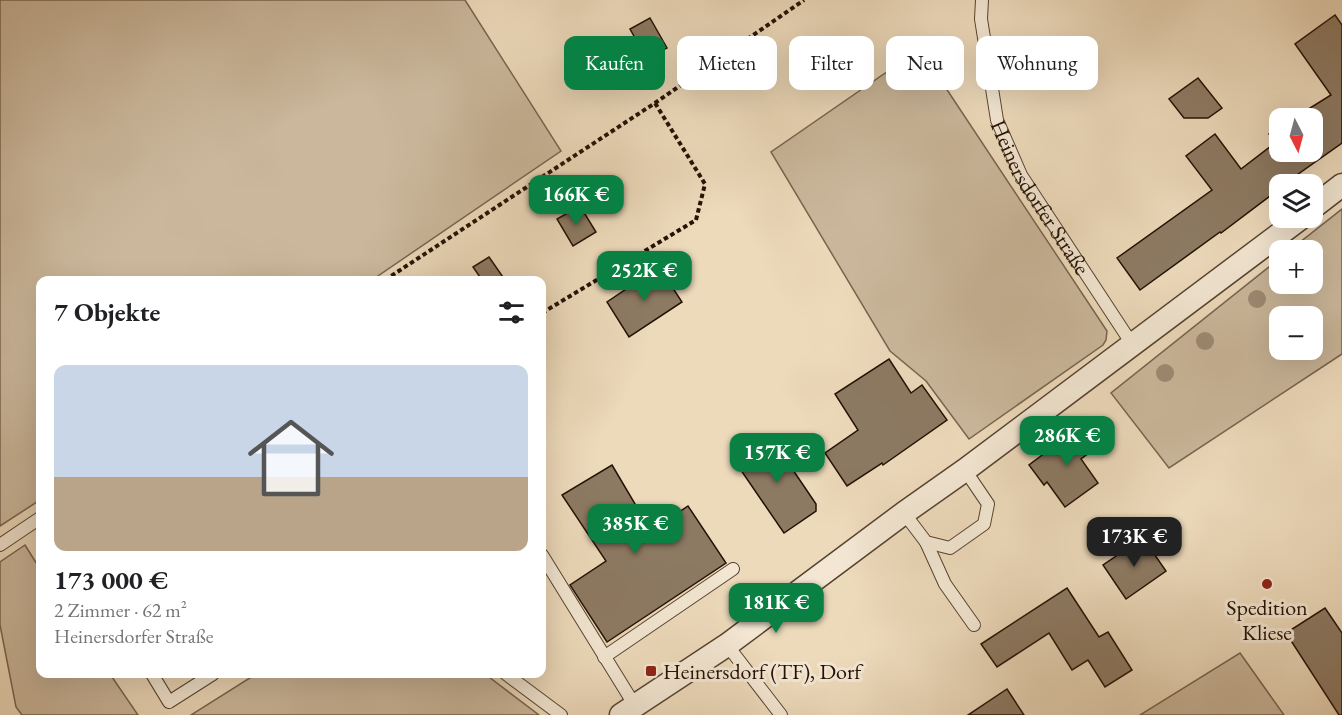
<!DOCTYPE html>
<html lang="de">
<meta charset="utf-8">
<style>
body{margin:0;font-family:"EB Garamond",serif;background:#f2f2f2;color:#202124;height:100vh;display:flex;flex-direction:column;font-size:22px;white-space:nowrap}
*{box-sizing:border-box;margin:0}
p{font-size:20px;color:#757577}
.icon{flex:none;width:33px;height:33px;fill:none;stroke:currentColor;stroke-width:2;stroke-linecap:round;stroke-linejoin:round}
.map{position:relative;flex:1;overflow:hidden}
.sheet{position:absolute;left:36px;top:276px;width:510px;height:402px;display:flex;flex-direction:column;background:#fff;border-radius:12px;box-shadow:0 6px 24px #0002}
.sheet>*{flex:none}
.banner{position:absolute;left:564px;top:36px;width:570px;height:54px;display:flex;gap:12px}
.needle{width:39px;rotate:174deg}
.fabs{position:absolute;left:1269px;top:108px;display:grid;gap:12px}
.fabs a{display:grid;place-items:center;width:54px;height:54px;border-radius:12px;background:#fff;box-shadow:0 6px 24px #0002;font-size:30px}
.price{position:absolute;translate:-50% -51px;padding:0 14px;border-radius:12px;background:#0b8043;color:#fff;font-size:20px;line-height:39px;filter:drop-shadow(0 2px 3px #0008)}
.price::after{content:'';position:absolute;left:50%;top:36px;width:18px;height:14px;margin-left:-9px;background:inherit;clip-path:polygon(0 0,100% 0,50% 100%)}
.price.current{background:#222;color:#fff}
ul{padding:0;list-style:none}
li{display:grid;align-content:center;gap:12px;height:318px;padding:0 18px}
li span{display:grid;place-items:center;height:186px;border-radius:12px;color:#555}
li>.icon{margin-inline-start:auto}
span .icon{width:108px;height:108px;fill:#fffc;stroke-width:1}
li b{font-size:26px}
h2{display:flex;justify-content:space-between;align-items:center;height:72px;padding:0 18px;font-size:26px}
.pill{padding:0 21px;border-radius:12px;background:#fff;box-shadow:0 6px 24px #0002;font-size:21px;line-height:54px}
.pill.current{background:#0b8043;color:#fff}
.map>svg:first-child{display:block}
</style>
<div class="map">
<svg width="1342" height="715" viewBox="0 0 1342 715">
<rect width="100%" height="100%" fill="#eddabb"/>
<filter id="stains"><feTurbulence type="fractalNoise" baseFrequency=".00333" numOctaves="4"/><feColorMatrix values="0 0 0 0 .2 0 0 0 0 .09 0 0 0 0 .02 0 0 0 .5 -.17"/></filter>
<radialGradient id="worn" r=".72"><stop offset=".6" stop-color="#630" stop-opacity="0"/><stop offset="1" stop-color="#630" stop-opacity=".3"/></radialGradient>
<!-- green -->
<g fill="#cbb89c" stroke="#786450" stroke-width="1.5" fill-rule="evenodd">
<polygon points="0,0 465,0 561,151 372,280 40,280 40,500 0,526"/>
<polygon points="920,49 1107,331 1106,340 1103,345 969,439 926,381 890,351 771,152"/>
<path d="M1342,209V354L1169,468L1111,393L1279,259L1280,284H1312V250H1290ZM1312,316V350H1280V316Z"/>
<polygon points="25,545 40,569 40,674 110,674 138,715 22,715 16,707 0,625 0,562"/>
<polygon points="1240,653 1284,715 1140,715"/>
<polygon points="256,674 485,674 539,715 191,715"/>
</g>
<!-- building -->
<g fill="#8d7a63" stroke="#241104" stroke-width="1.5">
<polygon points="1335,15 1342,25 1342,143 1284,184 1280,184 1280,188 1274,193 1221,233 1220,232 1140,290 1117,258 1212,190 1186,156 1215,134 1241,169 1275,143 1269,134 1280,128 1280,152 1312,152 1312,118 1294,118 1331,95 1295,44"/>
<polygon points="650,18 667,48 647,59 630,29"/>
<polygon points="1198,78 1222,108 1208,118 1184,118 1169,99"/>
<polygon points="580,206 596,232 573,246 557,219"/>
<polygon points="489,257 505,280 482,280 473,267"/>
<polygon points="659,267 682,302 629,337 607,302"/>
<polygon points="889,359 911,393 922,385 947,420 883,465 882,463 847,486 825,453 858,430 835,394"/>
<polygon points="1081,426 1097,447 1081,459 1098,483 1065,507 1047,482 1044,485 1029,465"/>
<polygon points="770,436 816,504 816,511 784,533 734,460"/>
<polygon points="612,465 651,531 688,506 726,563 607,642 570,585 606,561 562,495"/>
<polygon points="1143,538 1166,571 1126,599 1103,565"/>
<polygon points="1067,588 1099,637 1108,632 1132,670 1105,687 1088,660 1072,670 1049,633 997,667 981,644"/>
<polygon points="1325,608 1342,633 1342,715 1339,715 1286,633"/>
<polygon points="1007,689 1024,715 968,715"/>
</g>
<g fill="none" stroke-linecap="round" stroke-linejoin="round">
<defs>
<g id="lane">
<path id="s1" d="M982,0L981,19L997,120L1021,175L1132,344"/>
<polyline points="904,513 926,542 950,548 984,524 988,504 965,470"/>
<polyline points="926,542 945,584 974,625"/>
<polyline points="0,545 40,518"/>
<polyline points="542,555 637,709"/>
<polyline points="727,645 781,715"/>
<polyline points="604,657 733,569"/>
<polyline points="152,674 169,702 213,674"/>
<polyline points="506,674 561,715"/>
</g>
<g id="street">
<polyline points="1312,208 1342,185"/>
<polyline points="621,715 727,645 904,513 965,470 1301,218"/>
</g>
</defs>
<!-- lane casing -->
<use href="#lane" stroke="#564332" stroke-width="14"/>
<!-- street casing -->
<use href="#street" stroke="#564332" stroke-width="25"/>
<!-- path -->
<g stroke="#241104" stroke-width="4" stroke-dasharray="4.5 3" stroke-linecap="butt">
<polyline points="385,280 655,103 804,0"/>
<polyline points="542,313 696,220 705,184 655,103"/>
</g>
<!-- lane -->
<use href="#lane" stroke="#f3e7d3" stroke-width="12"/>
<!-- street -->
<use href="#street" stroke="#f3e7d3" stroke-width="22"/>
</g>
<!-- trees -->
<g fill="#9e8b74">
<circle cx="1257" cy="299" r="9"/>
<circle cx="1205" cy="341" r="9"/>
<circle cx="1165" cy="373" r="9"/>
</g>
<!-- markers -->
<g fill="#8f2418" stroke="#f3e7d3" stroke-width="2">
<circle cx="1267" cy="584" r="6"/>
<rect x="645" y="665" width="12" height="12" rx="3"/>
</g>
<g text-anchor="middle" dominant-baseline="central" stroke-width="6" stroke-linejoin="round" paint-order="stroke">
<!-- street labels -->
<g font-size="22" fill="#241104" stroke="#f3e7d3">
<text stroke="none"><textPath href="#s1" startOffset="210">Heinersdorfer Straße</textPath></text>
</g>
<!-- poi labels -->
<g font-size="22" fill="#241104" stroke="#f3e7d3">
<text x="1267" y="607">Spedition<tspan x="1267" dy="25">Kliese</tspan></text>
<text x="663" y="671" text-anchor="start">Heinersdorf (TF), Dorf</text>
</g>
</g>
<rect width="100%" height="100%" filter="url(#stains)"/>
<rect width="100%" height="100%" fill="url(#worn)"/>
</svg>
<div class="fabs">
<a><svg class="needle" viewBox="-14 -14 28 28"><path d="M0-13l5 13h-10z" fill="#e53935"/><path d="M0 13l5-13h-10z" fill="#757577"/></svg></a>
<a><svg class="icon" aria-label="layers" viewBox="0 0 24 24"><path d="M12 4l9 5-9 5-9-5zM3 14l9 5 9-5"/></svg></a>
<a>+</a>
<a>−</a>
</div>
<b class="price" style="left:576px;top:226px">166K €</b>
<b class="price" style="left:644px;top:302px">252K €</b>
<b class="price" style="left:1067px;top:467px">286K €</b>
<b class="price" style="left:777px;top:484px">157K €</b>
<b class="price" style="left:635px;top:555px">385K €</b>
<b class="price current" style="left:1134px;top:568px">173K €</b>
<b class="price" style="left:776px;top:634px">181K €</b>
<div class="banner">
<a class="pill current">Kaufen</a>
<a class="pill">Mieten</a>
<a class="pill">Filter</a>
<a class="pill">Neu</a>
<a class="pill">Wohnung</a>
</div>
<section class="sheet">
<h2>7 Objekte<svg class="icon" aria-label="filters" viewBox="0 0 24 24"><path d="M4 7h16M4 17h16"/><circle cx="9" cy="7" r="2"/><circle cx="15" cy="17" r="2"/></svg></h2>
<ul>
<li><span style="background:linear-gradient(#c9d6e8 60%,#b9a48a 0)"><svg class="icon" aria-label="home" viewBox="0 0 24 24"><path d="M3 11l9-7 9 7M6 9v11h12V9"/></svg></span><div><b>173 000 €</b><p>2 Zimmer · 62 m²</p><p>Heinersdorfer Straße</p></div></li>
</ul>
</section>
</div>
